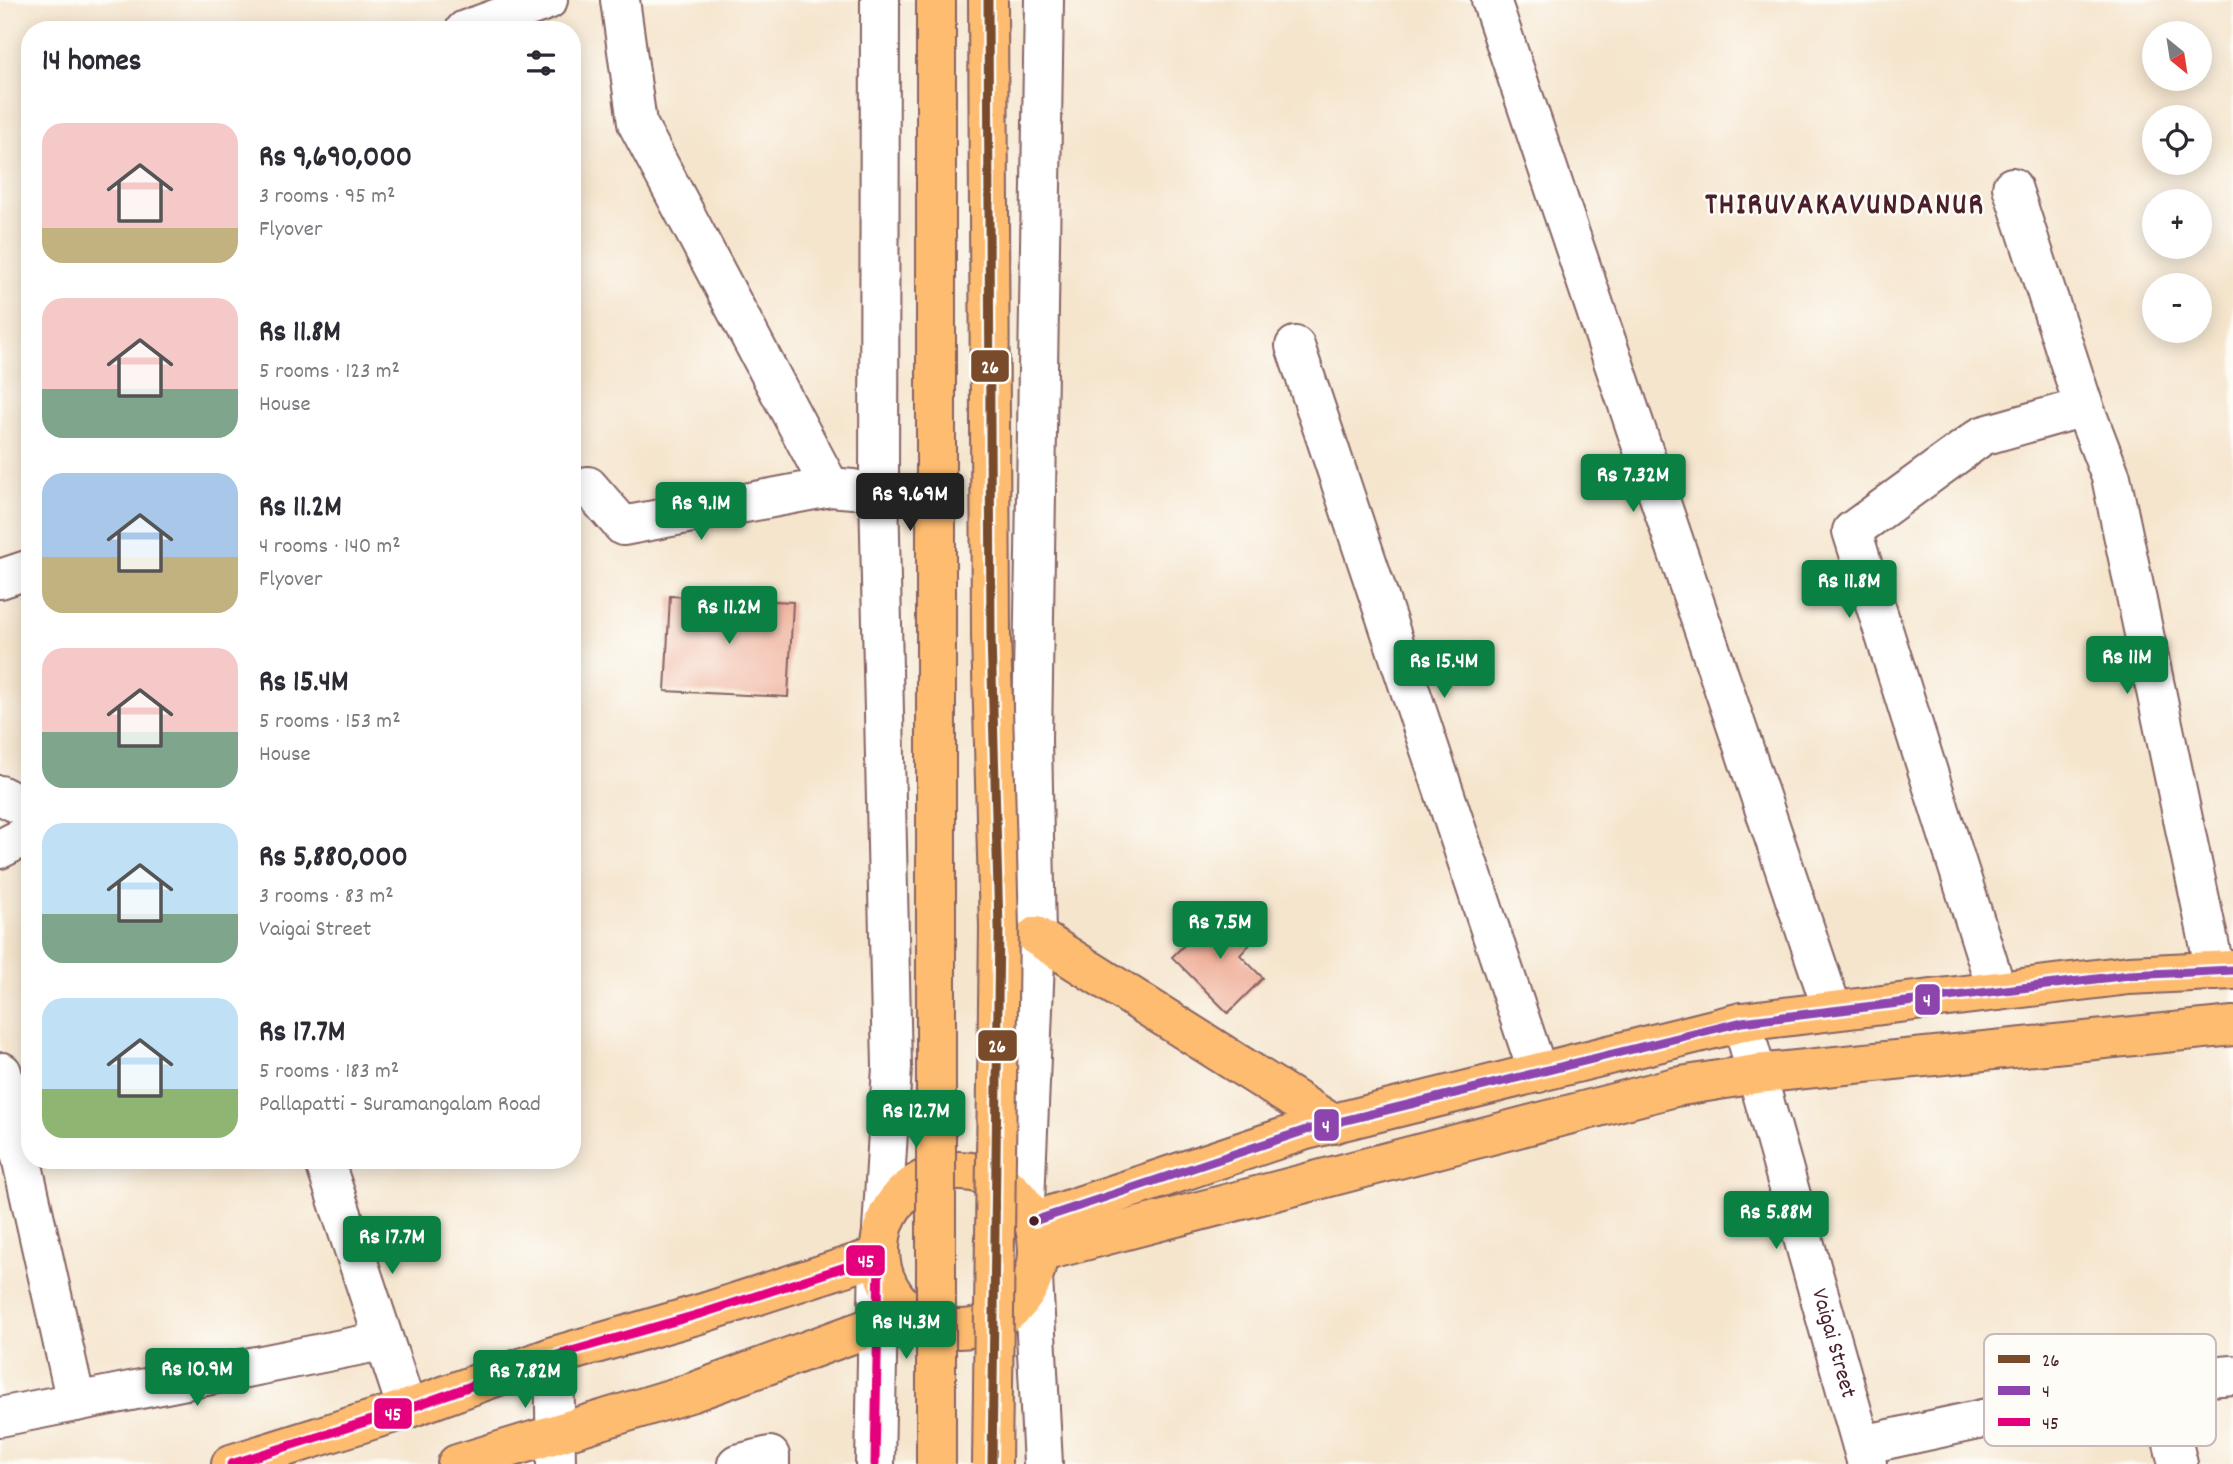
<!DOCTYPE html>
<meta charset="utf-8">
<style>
body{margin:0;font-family:Dekko,sans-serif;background:#f2f2f3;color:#2b2b33;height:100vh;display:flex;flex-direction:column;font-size:26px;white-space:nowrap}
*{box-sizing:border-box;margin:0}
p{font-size:23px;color:#7c7c81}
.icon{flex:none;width:38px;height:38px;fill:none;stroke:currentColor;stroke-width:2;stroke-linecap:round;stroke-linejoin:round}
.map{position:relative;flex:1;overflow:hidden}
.drawer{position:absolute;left:21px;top:21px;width:560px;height:1148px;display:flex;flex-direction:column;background:#fff;border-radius:28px;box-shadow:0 4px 18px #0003}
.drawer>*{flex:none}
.needle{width:46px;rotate:150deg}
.tools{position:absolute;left:2142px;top:21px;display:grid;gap:14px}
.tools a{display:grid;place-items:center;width:70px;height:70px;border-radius:50%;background:#fff;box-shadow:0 4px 18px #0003;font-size:35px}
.price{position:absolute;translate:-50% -60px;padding:0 16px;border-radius:7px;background:#0b8043;color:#fff;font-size:23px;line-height:46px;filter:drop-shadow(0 2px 4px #0008)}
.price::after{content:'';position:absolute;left:50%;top:42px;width:21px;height:16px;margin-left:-10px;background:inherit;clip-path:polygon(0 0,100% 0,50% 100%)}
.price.current{background:#222;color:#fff}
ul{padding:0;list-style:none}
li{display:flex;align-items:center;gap:21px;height:175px;padding:0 21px}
li span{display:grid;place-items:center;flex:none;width:196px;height:140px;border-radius:21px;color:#555}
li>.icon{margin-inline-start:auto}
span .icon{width:84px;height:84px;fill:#fffc;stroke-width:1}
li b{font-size:30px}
h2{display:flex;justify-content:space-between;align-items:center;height:84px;padding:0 21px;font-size:30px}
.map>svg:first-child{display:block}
</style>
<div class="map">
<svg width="2233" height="1464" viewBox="0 0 2233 1464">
<rect width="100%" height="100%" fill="#fdfcf7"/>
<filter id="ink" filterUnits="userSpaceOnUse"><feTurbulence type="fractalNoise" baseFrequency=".0143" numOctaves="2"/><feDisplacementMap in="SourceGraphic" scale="14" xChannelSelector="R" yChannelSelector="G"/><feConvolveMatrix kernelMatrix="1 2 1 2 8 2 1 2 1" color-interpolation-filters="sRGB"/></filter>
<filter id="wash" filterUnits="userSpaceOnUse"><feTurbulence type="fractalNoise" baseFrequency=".00686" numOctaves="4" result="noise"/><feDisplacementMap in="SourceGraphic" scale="28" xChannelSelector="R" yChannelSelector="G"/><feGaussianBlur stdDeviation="1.57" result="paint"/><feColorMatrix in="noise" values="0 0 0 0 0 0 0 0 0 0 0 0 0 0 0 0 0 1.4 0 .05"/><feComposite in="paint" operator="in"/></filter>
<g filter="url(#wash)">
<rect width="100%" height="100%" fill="#f5e5cd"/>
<g id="blocks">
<!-- building -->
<g fill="#efae98">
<polygon points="670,596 793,602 788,697 665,691"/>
<polygon points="1221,909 1253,941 1240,955 1263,978 1228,1013 1172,957"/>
</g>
</g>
</g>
<g filter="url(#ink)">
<use href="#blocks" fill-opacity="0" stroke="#866464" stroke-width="2"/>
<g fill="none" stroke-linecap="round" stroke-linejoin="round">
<defs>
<g id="minor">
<polyline points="620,0 637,123 830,487"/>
<polyline points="880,0 879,491 892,1067 882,1230"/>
<polyline points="1491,0 1832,1009"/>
<polyline points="465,30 548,0"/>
<polyline points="2012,187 2084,407 2111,477 2215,971"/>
<polyline points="1295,346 1538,1073"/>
<polyline points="572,492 588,486 623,526 830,487 853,489"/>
<polyline points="0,579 30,569"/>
<polyline points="0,795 30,810"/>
<polyline points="0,849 30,834"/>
<polyline points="1997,991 1852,531 1982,436 2084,407"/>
<path id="s1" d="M1742,1022L1867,1464"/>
<polyline points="2,1072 76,1402"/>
<polyline points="324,1160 407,1409"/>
<polyline points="1025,1203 1036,936 1032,739 1044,0"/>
<polyline points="1033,1278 1043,1464"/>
<polyline points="554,1356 556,1464"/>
<polyline points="2158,1381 2178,1464"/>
<polyline points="0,1417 382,1341"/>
<polyline points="1862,1445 2158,1381 2233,1375"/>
<polyline points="737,1464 770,1456 770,1464"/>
<polyline points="875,1464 879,1256"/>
</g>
<g id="major">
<polyline points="1036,936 1333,1124"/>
<circle cx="959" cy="1250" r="79"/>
<polyline points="1034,1221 1306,1130 1742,1022 2129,975 2233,970"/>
<polyline points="1038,1253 1675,1087 1756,1074 2233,1026"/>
<polyline points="231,1464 407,1409 554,1356 703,1313 879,1256"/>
<polyline points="457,1464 693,1392 910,1313"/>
</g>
<polyline id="highway" points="988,0 991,635"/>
</defs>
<!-- minor casing -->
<use href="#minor" stroke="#866464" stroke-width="42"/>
<!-- major casing -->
<use href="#major" stroke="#866464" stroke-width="42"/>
<!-- highway casing -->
<use href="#highway" stroke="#866464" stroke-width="42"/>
<!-- minor -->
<use href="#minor" stroke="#fff" stroke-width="38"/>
<!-- major -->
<use href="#major" stroke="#febc70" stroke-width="38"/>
<!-- highway -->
<use href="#highway" stroke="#febc70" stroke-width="38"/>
<defs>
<g id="highway-bridge">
<polyline points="936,0 936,1464"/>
<polyline points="991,635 999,928 992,1464"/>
</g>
</defs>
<!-- highway-bridge casing -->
<use href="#highway-bridge" stroke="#866464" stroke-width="42" stroke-linecap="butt"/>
<!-- highway-bridge -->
<use href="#highway-bridge" stroke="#febc70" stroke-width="38"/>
<defs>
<polyline id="bus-1" points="988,0 991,635 999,928 992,1464"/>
<polyline id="bus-2" points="1034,1221 1306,1130 1742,1022 2129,975 2233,970"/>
<polyline id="bus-3" points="231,1464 407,1409 554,1356 703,1313 879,1256 875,1464"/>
</defs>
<!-- bus-1 casing -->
<use href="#bus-1" stroke="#fdfcf7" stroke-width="14"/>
<!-- bus-2 casing -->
<use href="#bus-2" stroke="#fdfcf7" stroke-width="14"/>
<!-- bus-3 casing -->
<use href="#bus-3" stroke="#fdfcf7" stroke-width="14"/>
<!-- bus-1 -->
<use href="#bus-1" stroke="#7a4b2a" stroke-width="9"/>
<!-- bus-2 -->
<use href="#bus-2" stroke="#8e44ad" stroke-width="9"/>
<!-- bus-3 -->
<use href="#bus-3" stroke="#e5007d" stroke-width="9"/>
</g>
</g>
<!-- markers -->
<circle fill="#4a1f2b" stroke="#fdfcf7" stroke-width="2.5" cx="1034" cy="1221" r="6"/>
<g text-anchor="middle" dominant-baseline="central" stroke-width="5" stroke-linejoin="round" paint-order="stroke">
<!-- street labels -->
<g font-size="23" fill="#4a1f2b" stroke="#fdfcf7">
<text stroke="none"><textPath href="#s1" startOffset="334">Vaigai Street</textPath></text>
</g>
<!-- district labels -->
<g font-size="30" font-weight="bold" letter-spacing="2" fill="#4a1f2b" stroke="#fdfcf7">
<text x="1845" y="207">THIRUVAKAVUNDANUR</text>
</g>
</g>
<!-- legend -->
<rect x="1984" y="1334" width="232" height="112" rx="10" fill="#fdfcf7" stroke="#c7baba" stroke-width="2"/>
<rect x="1998" y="1355" width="32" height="8" fill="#7a4b2a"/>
<rect x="1998" y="1386" width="32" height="9" fill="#8e44ad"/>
<rect x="1998" y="1418" width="32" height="8" fill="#e5007d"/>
<g font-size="19" fill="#4a1f2b">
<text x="2042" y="1366">26</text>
<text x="2042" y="1397">4</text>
<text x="2042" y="1429">45</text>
</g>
<g stroke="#fdfcf7" stroke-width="2.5">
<rect x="970" y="349" width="40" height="34" rx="7" fill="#7a4b2a"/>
<rect x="1914" y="983" width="27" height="33" rx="7" fill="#8e44ad"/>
<rect x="977" y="1029" width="41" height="33" rx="7" fill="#7a4b2a"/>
<rect x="1313" y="1108" width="27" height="34" rx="7" fill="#8e44ad"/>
<rect x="845" y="1244" width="41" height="33" rx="7" fill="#e5007d"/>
<rect x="373" y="1397" width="40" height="33" rx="7" fill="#e5007d"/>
</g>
<g font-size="19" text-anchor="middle" font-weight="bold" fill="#fff">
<text x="990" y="373">26</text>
<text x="1927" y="1006">4</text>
<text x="997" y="1052">26</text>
<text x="1326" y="1132">4</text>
<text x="866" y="1267">45</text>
<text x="393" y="1420">45</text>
</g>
</svg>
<div class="tools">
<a><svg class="needle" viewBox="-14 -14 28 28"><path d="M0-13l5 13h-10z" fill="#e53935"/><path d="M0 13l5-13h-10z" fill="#7c7c81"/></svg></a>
<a><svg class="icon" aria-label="locate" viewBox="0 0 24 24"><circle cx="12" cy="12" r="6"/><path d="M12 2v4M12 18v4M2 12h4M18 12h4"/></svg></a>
<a>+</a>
<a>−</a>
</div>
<b class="price" style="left:1633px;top:514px">Rs 7.32M</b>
<b class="price current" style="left:910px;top:533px">Rs 9.69M</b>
<b class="price" style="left:701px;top:542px">Rs 9.1M</b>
<b class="price" style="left:1849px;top:620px">Rs 11.8M</b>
<b class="price" style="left:729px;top:646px">Rs 11.2M</b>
<b class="price" style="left:2127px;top:696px">Rs 11M</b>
<b class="price" style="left:1444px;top:700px">Rs 15.4M</b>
<b class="price" style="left:1220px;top:961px">Rs 7.5M</b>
<b class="price" style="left:916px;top:1150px">Rs 12.7M</b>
<b class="price" style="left:1776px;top:1251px">Rs 5.88M</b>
<b class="price" style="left:392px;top:1276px">Rs 17.7M</b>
<b class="price" style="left:906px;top:1361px">Rs 14.3M</b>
<b class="price" style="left:197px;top:1408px">Rs 10.9M</b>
<b class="price" style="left:525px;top:1410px">Rs 7.82M</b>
<section class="drawer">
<h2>14 homes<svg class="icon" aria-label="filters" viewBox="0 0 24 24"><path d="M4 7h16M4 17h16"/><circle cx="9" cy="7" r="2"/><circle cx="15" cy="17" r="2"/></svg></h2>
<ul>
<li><span style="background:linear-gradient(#f6c9c9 75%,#c2b280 0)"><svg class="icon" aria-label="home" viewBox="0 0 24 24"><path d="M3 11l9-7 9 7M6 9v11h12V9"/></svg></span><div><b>Rs 9,690,000</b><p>3 rooms · 95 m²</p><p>Flyover</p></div></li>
<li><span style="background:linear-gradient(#f6c9c9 65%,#7fa58c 0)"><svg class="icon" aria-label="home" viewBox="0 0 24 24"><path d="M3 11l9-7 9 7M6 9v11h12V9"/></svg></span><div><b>Rs 11.8M</b><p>5 rooms · 123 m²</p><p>House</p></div></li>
<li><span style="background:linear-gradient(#a9c7e8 60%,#c2b280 0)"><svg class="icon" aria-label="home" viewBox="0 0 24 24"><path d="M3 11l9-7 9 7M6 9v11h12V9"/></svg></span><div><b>Rs 11.2M</b><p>4 rooms · 140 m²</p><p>Flyover</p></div></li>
<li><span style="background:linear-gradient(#f6c9c9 60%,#7fa58c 0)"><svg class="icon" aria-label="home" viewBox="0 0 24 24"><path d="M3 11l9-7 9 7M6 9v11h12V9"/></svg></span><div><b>Rs 15.4M</b><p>5 rooms · 153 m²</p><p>House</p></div></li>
<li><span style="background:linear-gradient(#bfe0f5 65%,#7fa58c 0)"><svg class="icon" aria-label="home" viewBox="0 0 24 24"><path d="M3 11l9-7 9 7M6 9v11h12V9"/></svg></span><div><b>Rs 5,880,000</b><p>3 rooms · 83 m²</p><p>Vaigai Street</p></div></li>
<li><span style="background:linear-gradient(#bfe0f5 65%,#8fb573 0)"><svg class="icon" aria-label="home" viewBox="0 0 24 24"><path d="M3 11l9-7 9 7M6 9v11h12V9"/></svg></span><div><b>Rs 17.7M</b><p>5 rooms · 183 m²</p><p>Pallapatti - Suramangalam Road</p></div></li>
</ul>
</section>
</div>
